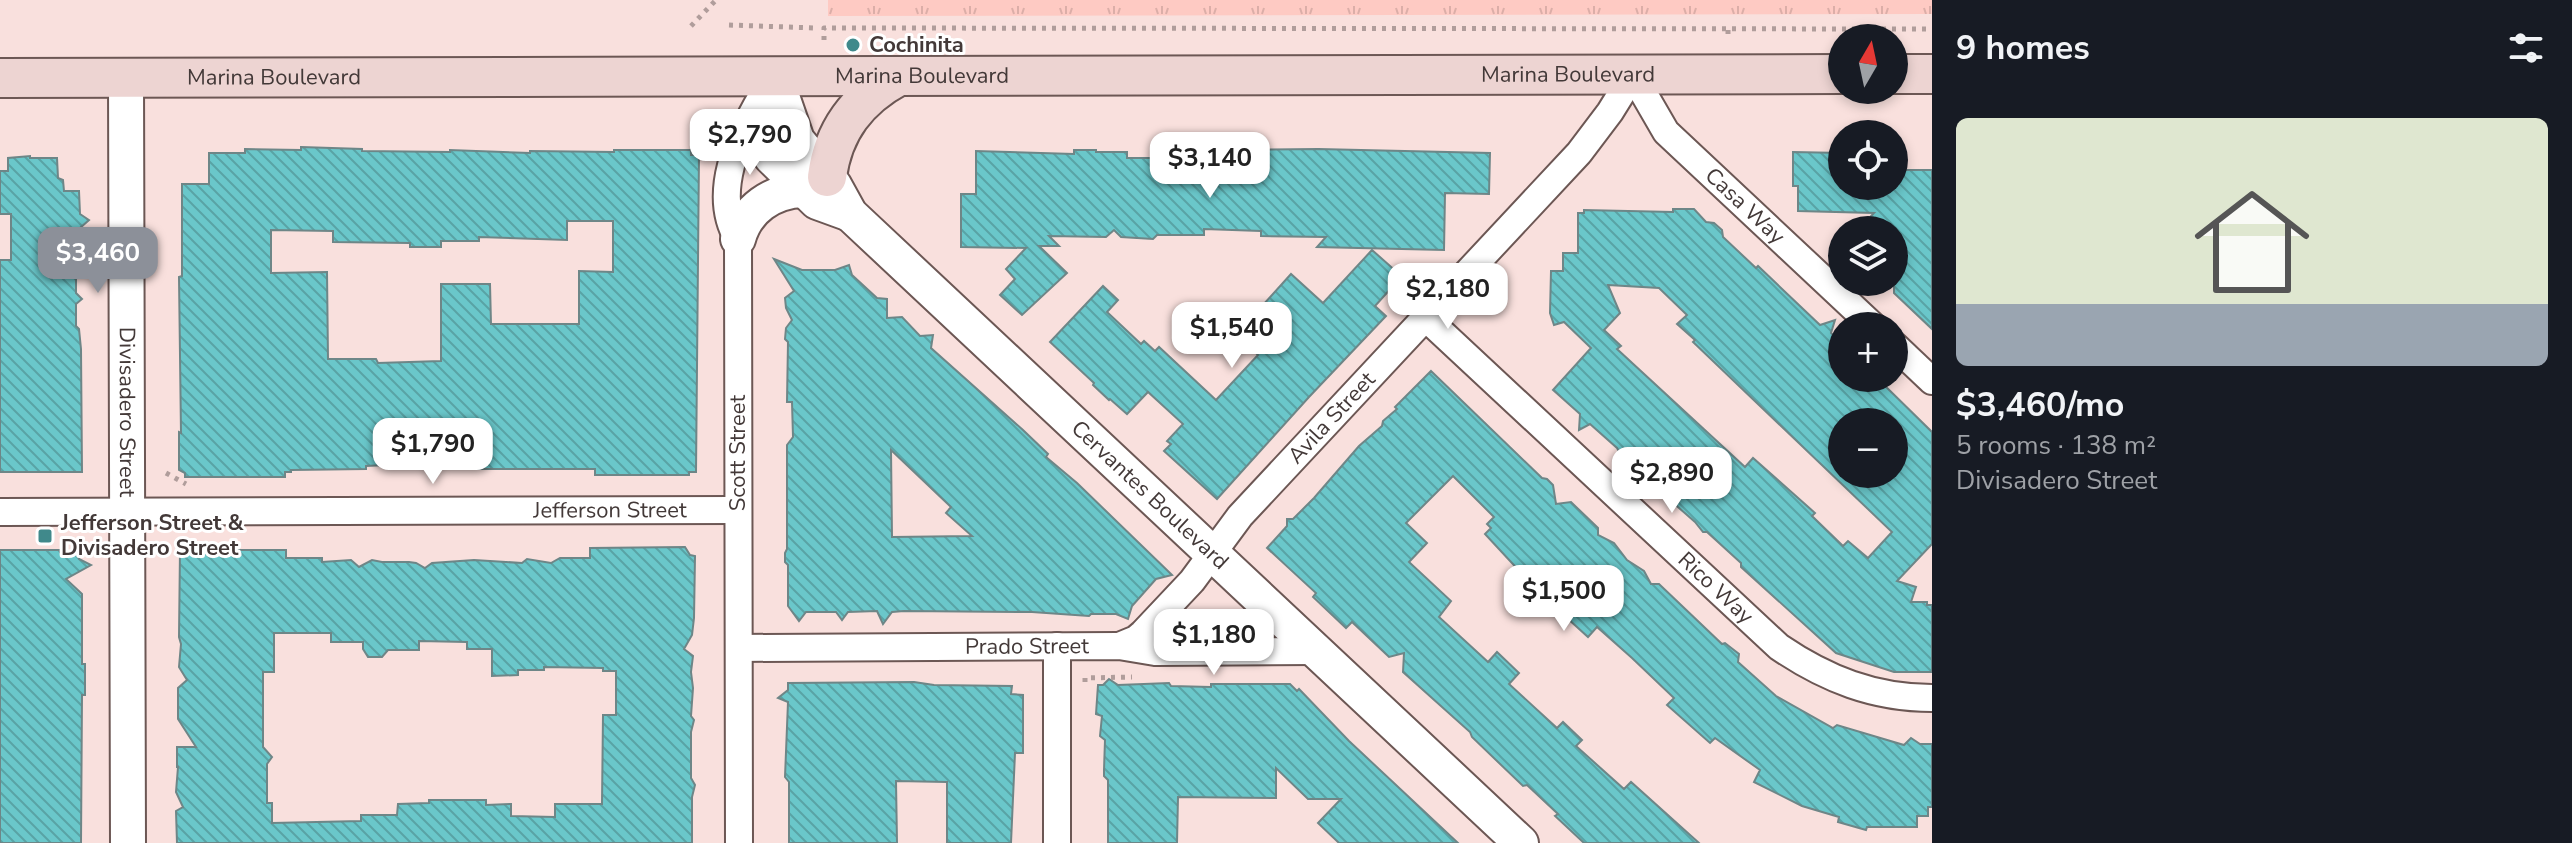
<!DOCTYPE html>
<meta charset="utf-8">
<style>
body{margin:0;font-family:"Nunito Sans",sans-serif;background:#242831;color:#f1f3f6;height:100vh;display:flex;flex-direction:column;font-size:30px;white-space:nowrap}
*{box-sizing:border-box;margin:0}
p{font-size:26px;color:#9ea1a6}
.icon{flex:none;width:44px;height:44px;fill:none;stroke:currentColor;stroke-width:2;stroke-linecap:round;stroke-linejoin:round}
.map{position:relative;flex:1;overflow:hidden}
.panel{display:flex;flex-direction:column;background:#171b24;width:640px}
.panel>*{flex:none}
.needle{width:52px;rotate:9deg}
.controls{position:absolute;left:1828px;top:24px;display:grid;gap:16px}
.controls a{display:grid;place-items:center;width:80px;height:80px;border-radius:50%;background:#171b24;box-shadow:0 4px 12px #0003;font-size:40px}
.price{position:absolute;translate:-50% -68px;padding:0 18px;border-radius:16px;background:#fff;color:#222;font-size:26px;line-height:52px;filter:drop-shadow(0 2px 4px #0008)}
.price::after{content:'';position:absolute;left:50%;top:48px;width:24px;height:18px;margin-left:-12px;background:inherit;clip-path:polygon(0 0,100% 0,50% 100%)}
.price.current{background:#8c9099;color:#fff}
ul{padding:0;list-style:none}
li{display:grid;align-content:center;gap:16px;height:424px;padding:0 24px}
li+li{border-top:2px solid #363941}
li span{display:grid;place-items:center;height:248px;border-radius:12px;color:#555}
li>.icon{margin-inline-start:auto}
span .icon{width:144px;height:144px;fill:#fffc;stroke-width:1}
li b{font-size:34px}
h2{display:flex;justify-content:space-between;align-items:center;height:96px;padding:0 24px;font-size:34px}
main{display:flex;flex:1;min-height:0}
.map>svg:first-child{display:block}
</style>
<main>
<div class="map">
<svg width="1932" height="843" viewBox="0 0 1932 843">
<defs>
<pattern id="park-tufts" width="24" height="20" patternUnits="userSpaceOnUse" patternTransform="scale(2)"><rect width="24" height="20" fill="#fecac3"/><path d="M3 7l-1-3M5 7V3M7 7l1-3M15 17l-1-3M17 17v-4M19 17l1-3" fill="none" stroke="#dbaea8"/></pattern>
<pattern id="building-back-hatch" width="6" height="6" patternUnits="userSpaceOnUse" patternTransform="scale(2)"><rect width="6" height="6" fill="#6ac7ca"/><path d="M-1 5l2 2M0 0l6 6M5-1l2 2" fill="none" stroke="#59a3a5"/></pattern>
</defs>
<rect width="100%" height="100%" fill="#f9e0dd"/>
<!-- park -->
<polygon fill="url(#park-tufts)" points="828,0 1932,0 1932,14 828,16"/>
<!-- building -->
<g fill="url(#building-back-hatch)" stroke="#6e8687" stroke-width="2" fill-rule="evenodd">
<path d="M301,147L362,149V151L450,152V150L530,153V151L614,152V150H691V155H699L696,472H689V475H595V469H442V464H408L366,466V469L291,470V472H285V477H185V473L179,470V432L181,433L179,277L182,276V184H209V153H245V149L301,150ZM567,221H613V272L579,271V324H491L490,284H441V361L378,363L376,359H328L327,272L271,273V230L333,231V242L410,243V247H441V241H479V237L567,240Z"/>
<polygon points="1318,149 1490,153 1489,194 1445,193 1444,250 1317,247 1326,237 1261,236 1261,231 1204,229 1204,235 1157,235 1153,239 1121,237 1114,230 1106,237 1049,236 1059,246 1039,246 1067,273 1022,315 1000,295 1015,279 1006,269 1026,248 961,247 961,194 976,194 976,151 1074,154 1074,150 1096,150 1096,152 1127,152 1127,158 1170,158 1170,152 1176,151 1233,153 1233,150"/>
<polygon points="1793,152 1842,153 1842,186 1897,186 1897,170 1932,170 1932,329 1894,293 1894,230 1858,230 1874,213 1798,211 1798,186 1793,186"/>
<polygon points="30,156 30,158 57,158 58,178 63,180 64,191 79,191 80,214 89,220 80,228 80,271 76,275 76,293 82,299 76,304 76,326 79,329 81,349 82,472 0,472 0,260 11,260 11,214 0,214 0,171 8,171 8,158"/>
<path d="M1673,209H1694L1706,222L1714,223L1722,230L1723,237L1756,268L1758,266L1820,325L1835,320L1831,333L1842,343V378H1877L1932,432V544L1897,581L1916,587L1911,602H1927V605H1932V672H1894L1836,653L1741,567V563L1707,532H1703L1695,522L1646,479L1621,455L1617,448L1590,424L1579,430L1580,414L1553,390L1591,348L1564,322L1554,325L1550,313L1551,271H1563V253H1578V213H1584V210L1673,212ZM1608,285L1659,288L1687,315L1677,324L1695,340L1693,342L1892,532L1868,558L1848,541L1843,546L1812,516L1815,513L1753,458L1745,467L1617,349L1621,346L1604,330L1620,313ZM1842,422H1894V474H1842Z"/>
<polygon points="1372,250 1398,273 1390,281 1394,285 1375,306 1386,316 1309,397 1217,499 1164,451 1171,444 1167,441 1183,424 1148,392 1127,414 1110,399 1109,400 1093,385 1094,383 1050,342 1103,286 1118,300 1107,312 1141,344 1144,341 1155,351 1159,347 1216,400 1258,355 1255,352 1269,337 1265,333 1278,319 1263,305 1291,274 1323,303"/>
<path d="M774,259L802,270H835L849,265L852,275L877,298L887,299V318L902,317L920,336L933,335L931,348L1023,430L1048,454L1046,457L1077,483L1172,575L1156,579L1132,606L1128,619L1116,614H1091L1089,616L1032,612L904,611L892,612L883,624L877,611L848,612L842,620L836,612H806L799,621L788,606V565L785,562V553L787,549V445L793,437L792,402H787L788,342L785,339L786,328L792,320L786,308L785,298L794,291ZM891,450L951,507L946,513L972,536L892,537Z"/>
<polygon points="1431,371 1542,478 1547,479 1553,485 1556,504 1571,502 1598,528 1598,535 1614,543 1627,560 1644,571 1651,584 1659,584 1722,644 1725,643 1739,654 1738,662 1776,696 1833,728 1837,725 1904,745 1911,738 1920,744 1932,744 1932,807 1928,807 1928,816 1917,816 1917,827 1867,827 1866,830 1838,822 1839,817 1802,806 1754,782 1760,770 1715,738 1710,743 1667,705 1674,698 1632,658 1597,627 1588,637 1523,578 1524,576 1485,534 1491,528 1487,524 1494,517 1453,476 1406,523 1427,543 1409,562 1451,601 1439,617 1488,662 1497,652 1519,673 1509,684 1557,728 1563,722 1582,740 1576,746 1624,789 1631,782 1699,843 1584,843 1555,816 1558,814 1527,785 1523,786 1472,737 1470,732 1403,672 1404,653 1389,657 1352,622 1346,628 1313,597 1316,593 1267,548 1287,526 1287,519 1293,519 1314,498 1359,446 1382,426 1383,421 1397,409 1395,407"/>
<path d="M685,547L690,555L695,556L694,618L692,635L684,649L693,656L691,672L693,688L691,716L694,720L691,732V778L695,785L692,797V843H177L176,811L183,807L176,792L178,767H177V747H196L178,719V688L187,680L179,667L181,644L179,637L180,550H286V558H322V562L351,560L359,567L372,560L382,562H409L416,563L425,568L432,563L474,560L522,563L527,559L551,563L560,558H590V548ZM274,633H331V642H363V649L368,657H382L388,650H419V641L467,642V649H492V676L518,675V670H544V667L603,668V671H616V715H603L602,804H555V817L511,816V804L486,805V800H429V803L398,804L397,815H361V821L272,823V803H267V764L272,757L263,747V672H274Z"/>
<polygon points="0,550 60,550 60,552 79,553 79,559 91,565 66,579 82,594 82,664 85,664 85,695 82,695 81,843 0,843"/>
<polygon points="1109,679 1118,685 1169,683 1171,686 1211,687 1211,684 1290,684 1297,691 1299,689 1349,741 1458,843 1339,843 1318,823 1341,799 1308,799 1276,768 1276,798 1178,797 1177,843 1108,843 1108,780 1104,776 1104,770 1105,740 1100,736 1102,716 1096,714 1098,685 1103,685"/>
<polygon points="914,682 934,685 1012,686 1011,694 1023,695 1023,753 1015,753 1011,843 947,843 947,782 896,781 897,843 789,843 789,782 785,777 788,702 778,698 788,690 788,683"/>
</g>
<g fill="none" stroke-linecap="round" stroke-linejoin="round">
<defs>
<g id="minor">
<path id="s1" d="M1633,75L1666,132L1873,326"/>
<path id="s2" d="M1426,318L1779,647C1826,679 1874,698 1932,698"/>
<polyline points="1894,345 1932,381"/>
<path id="s3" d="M0,512L738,510"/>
<polyline points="1057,646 1057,843"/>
<path id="s4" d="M1119,646L1136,639L1143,633L1192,581L1240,516L1579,153L1610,112L1633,75"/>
<path id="s5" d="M739,648L1119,646L1155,652L1316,651"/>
<path d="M739,843L738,239C711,194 738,137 762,96"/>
</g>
<g id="tertiary">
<path id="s6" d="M775,76L797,140L834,185L850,214L1521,843"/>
<polyline points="775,77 762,132 764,144 771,157 817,202 850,214"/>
<path id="s7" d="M126,78L128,843"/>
<path d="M738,239C746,209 772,191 803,190"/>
</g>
<g id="secondary">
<polyline points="1894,74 1932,74"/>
<path id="s8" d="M0,78L1842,74"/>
<path d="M827,177C833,130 858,98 899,76"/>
</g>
</defs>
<!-- minor casing -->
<use href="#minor" stroke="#6c5754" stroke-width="30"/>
<!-- tertiary casing -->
<use href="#tertiary" stroke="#6c5754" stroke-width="38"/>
<!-- secondary casing -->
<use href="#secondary" stroke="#6c5754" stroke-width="42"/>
<!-- path -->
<g stroke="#b09d9b" stroke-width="5" stroke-dasharray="4 6" stroke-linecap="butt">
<polyline points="729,25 816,28"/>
<polyline points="691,26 716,0"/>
<polyline points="1728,30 1728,38"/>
<polyline points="824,40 824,28 1932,29"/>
<polyline points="166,473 186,484"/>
<polyline points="1085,682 1085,678 1132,677"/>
</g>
<!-- minor -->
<use href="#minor" stroke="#fff" stroke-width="26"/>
<!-- tertiary -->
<use href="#tertiary" stroke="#fff" stroke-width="34"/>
<!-- secondary -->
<use href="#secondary" stroke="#edd4d2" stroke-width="38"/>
</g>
<!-- markers -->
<g fill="#40898b" stroke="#fff" stroke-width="3">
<circle cx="853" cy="45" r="8"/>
<rect x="37" y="528" width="16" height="16" rx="4"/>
</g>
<g text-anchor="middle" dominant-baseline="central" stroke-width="6" stroke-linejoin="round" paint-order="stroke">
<!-- poi labels -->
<g font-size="22" font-weight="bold" fill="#433938" stroke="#fff" text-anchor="start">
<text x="869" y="45">Cochinita</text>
<text x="61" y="523">Jefferson Street &amp;<tspan x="61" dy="25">Divisadero Street</tspan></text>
</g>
<!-- street labels -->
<g font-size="22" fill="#433938" stroke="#fff">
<text stroke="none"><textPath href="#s8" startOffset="1568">Marina Boulevard</textPath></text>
<text stroke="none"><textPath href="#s8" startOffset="922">Marina Boulevard</textPath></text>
<text stroke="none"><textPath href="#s8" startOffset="274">Marina Boulevard</textPath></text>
<text stroke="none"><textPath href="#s1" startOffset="174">Casa Way</textPath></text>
<text stroke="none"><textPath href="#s7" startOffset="334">Divisadero Street</textPath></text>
<text stroke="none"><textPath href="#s4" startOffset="314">Avila Street</textPath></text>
<text transform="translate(738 453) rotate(-90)">Scott Street</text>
<text stroke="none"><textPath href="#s6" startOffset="570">Cervantes Boulevard</textPath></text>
<text stroke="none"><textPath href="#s3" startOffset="610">Jefferson Street</textPath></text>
<text stroke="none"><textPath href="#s2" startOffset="396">Rico Way</textPath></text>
<text stroke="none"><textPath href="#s5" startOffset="288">Prado Street</textPath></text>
</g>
</g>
</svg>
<div class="controls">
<a><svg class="needle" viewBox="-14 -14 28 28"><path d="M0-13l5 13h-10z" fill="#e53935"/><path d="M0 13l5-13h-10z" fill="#9ea1a6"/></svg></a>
<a><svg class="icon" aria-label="locate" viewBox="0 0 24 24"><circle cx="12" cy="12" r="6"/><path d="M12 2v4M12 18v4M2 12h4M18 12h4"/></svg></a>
<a><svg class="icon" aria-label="layers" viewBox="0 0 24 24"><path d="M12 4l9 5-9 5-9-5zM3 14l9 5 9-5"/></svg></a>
<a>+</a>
<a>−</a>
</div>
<b class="price" style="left:750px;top:177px">$2,790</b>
<b class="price" style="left:1210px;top:200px">$3,140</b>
<b class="price current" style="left:98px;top:295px">$3,460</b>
<b class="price" style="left:1448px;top:331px">$2,180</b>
<b class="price" style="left:1232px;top:370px">$1,540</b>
<b class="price" style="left:433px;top:486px">$1,790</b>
<b class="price" style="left:1672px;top:515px">$2,890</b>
<b class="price" style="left:1564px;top:633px">$1,500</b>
<b class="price" style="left:1214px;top:677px">$1,180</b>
</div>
<section class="panel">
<h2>9 homes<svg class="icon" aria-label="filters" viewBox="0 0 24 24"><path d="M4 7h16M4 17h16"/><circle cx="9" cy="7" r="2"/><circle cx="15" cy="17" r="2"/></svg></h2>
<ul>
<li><span style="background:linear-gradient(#dfe7d0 75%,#9aa5b1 0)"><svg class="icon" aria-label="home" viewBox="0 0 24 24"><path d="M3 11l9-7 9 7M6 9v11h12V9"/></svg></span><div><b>$3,460/mo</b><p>5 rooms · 138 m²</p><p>Divisadero Street</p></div></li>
</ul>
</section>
</main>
